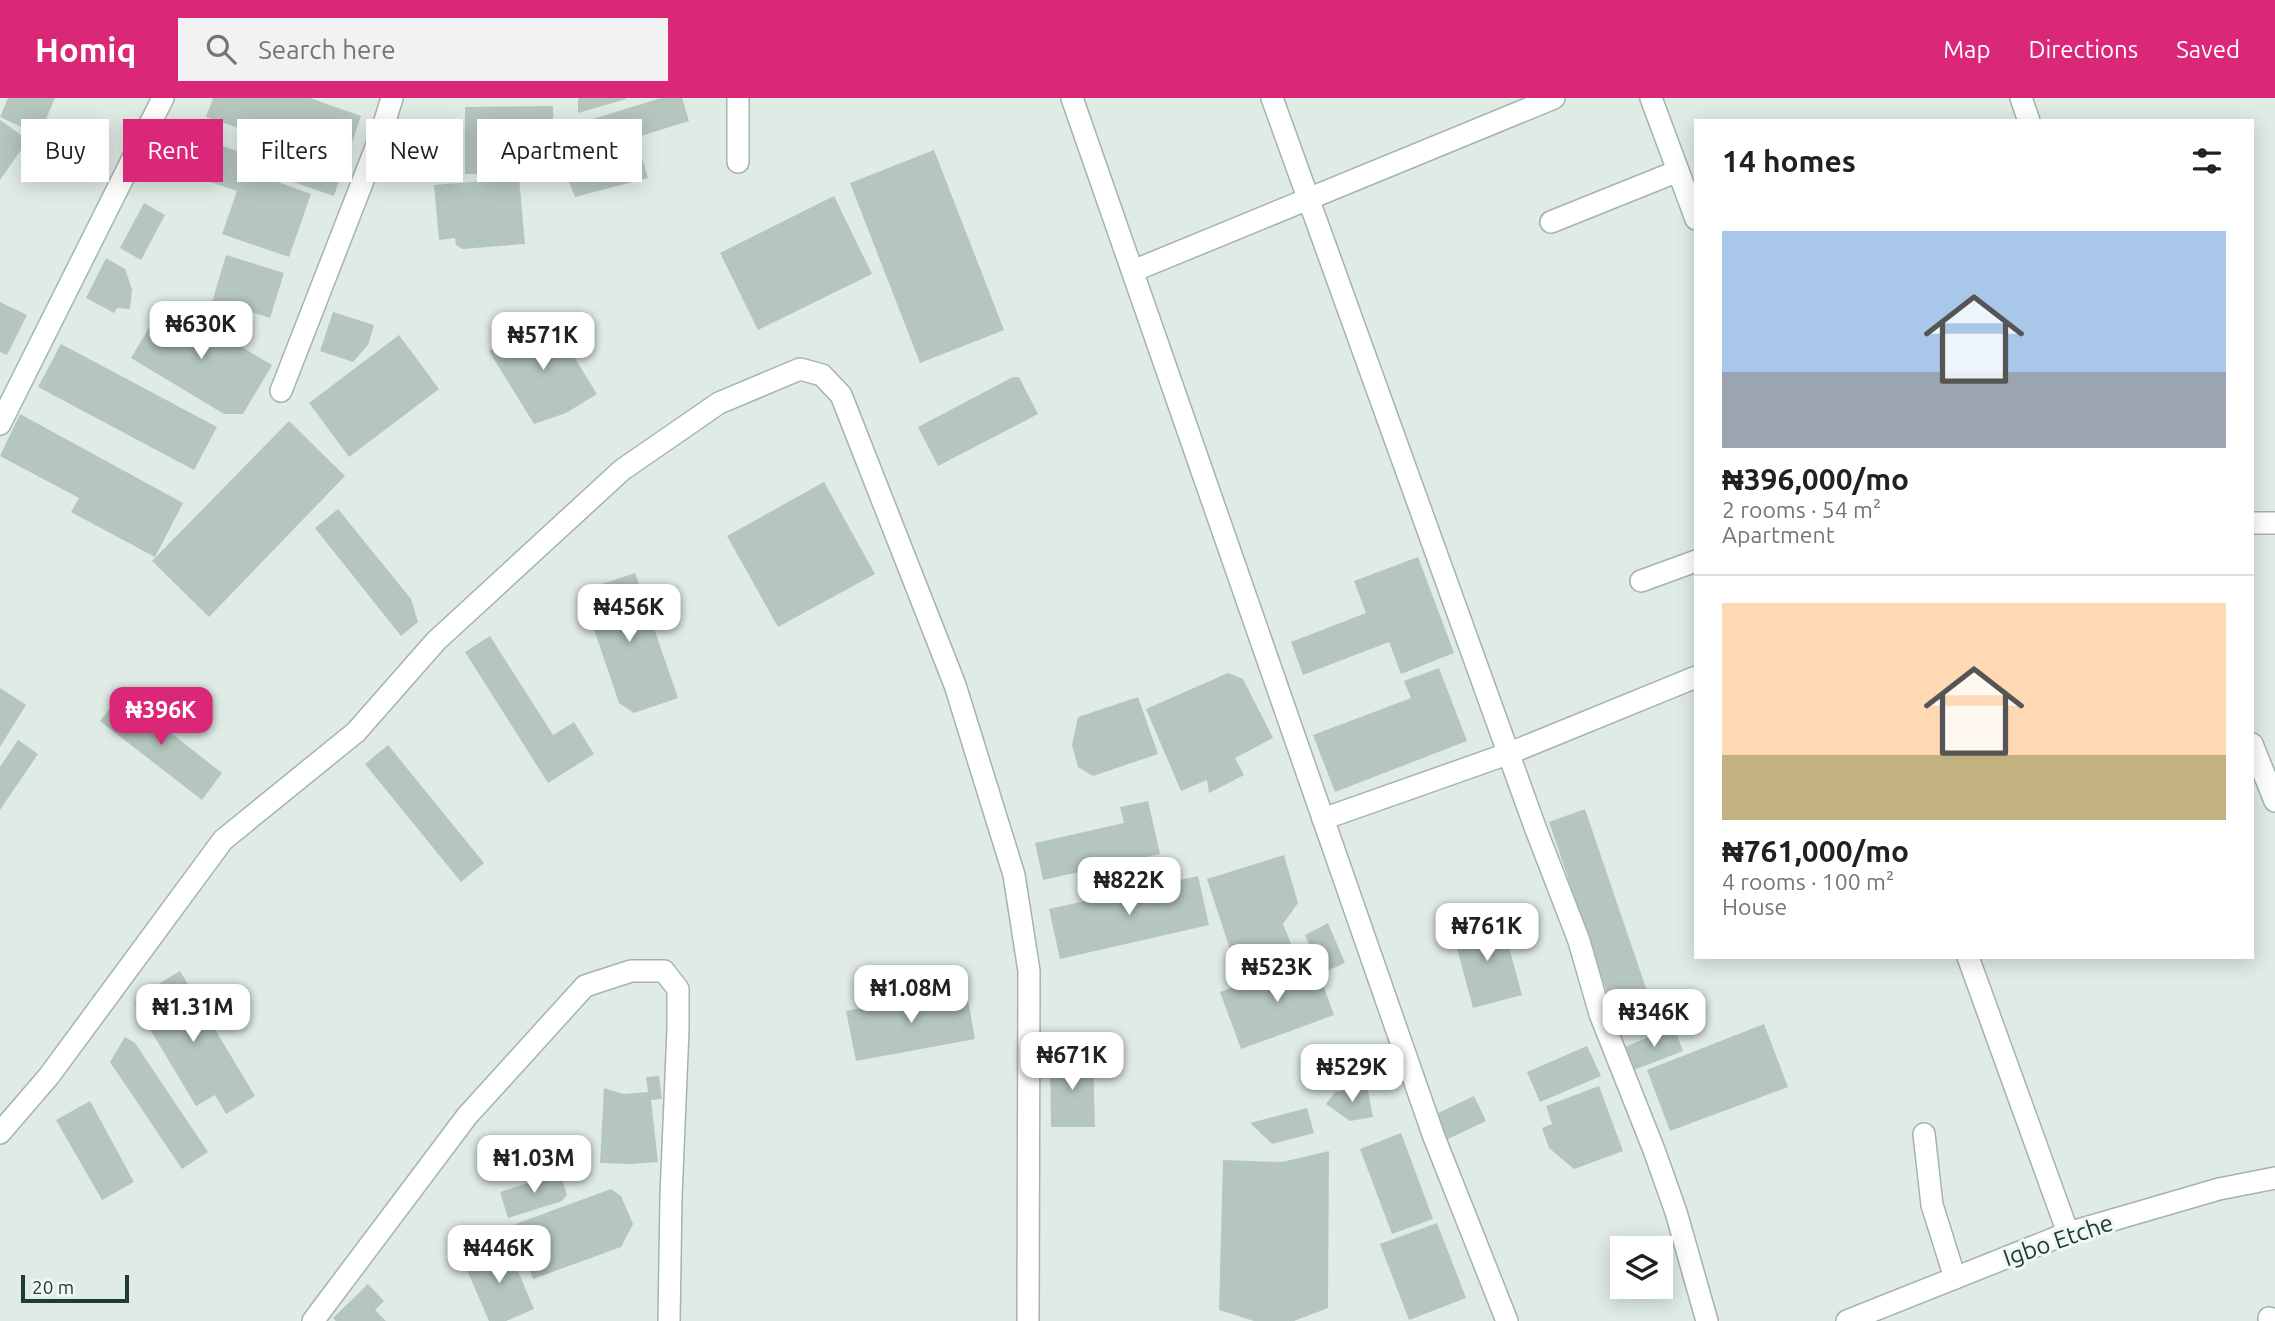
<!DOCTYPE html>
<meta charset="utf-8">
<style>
body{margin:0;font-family:Ubuntu,sans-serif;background:#f2f2f2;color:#202124;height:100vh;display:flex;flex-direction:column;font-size:26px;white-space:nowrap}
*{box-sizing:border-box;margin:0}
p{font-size:23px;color:#757577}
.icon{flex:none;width:38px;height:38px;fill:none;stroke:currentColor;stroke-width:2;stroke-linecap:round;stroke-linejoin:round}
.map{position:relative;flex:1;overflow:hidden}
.details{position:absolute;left:1694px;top:21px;width:560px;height:840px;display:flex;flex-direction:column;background:#fff;border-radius:0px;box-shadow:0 4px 18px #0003}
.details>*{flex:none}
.top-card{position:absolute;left:21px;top:21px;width:665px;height:63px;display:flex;gap:14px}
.buttons{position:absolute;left:1610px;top:1138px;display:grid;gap:14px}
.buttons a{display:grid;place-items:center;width:63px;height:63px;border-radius:0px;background:#fff;box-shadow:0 4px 18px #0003;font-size:35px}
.scale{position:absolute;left:21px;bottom:18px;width:108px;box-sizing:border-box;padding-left:7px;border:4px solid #203b34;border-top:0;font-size:19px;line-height:24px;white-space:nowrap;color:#203b34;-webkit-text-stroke:5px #f0f8f4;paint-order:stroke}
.price{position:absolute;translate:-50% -60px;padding:0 16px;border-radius:14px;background:#fff;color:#222;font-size:23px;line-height:46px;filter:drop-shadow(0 2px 4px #0008)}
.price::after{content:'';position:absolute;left:50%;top:42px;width:21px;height:16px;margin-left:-10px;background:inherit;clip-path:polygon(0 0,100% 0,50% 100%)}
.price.selected{background:#db2777;color:#fff}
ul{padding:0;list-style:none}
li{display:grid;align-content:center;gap:14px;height:371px;padding:0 28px}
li+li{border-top:2px solid #e0e0e0}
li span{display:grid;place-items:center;height:217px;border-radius:0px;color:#555}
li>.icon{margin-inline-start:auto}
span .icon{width:126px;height:126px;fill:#fffc;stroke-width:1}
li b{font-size:30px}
h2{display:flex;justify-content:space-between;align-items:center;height:84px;padding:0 28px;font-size:30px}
.tag{padding:0 24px;border-radius:0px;background:#fff;box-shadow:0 4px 18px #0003;font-size:24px;line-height:63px}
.tag.selected{background:#db2777;color:#fff}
header{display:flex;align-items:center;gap:42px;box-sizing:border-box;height:98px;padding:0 35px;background:#db2777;color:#fff}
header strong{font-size:33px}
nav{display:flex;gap:38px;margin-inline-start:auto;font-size:24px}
.search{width:490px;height:63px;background:#f2f2f2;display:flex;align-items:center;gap:18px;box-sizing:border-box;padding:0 24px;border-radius:0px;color:#757577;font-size:26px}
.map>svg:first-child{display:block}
</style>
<header>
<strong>Homiq</strong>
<div class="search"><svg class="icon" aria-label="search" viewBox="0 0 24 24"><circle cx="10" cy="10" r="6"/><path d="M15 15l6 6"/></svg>Search here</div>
<nav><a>Map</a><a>Directions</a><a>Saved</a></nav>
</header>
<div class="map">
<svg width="2275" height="1223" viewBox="0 0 2275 1223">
<rect width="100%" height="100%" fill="#e0ebe6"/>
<!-- building -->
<g fill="#b5c6bf">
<polygon points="8,0 55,0 39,37 0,19"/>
<polygon points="213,0 310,0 361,18 334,98 270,76 281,44 206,19"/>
<polygon points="578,0 626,0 626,1 578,15"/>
<polygon points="661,0 682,0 689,23 566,61 557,32"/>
<polygon points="553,8 554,76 465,76 465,9"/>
<polygon points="0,22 28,42 0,82"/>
<polygon points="191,37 269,64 264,79 311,96 289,159 222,136 237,93 178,73"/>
<polygon points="613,51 624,57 640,53 648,80 575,99 563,69"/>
<polygon points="934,52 1004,232 920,265 850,85"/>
<polygon points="519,80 525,146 462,151 456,147 455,140 439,142 434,87"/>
<polygon points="834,98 872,176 758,232 720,155"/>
<polygon points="144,105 165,117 141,162 120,150"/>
<polygon points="226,157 284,175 270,220 240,210 210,211"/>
<polygon points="106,160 125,171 132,191 130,211 117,210 114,215 86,200"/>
<polygon points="165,203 272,267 243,316 224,316 131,260"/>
<polygon points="0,204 27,217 7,257 0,254"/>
<polygon points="333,214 374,227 368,247 353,264 320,253"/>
<polygon points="548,217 597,296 566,315 534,326 489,253"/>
<polygon points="399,237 439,291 349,359 309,305"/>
<polygon points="61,246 217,329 194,372 38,289"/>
<polygon points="1013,279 1019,279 1038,316 938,368 918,329"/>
<polygon points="20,316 183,405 155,459 71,414 79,400 0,358"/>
<polygon points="289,323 345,378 209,519 152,463"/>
<polygon points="824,384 875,476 778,529 727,438"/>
<polygon points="338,411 411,501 418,524 401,538 315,430"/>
<polygon points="1418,459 1454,555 1401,576 1389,544 1303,577 1291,544 1366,515 1354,483"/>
<polygon points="635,475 678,600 634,615 619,605 581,493"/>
<polygon points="490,538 553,637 574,624 594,656 548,685 465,554"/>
<polygon points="1439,570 1467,643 1335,694 1313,637 1411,600 1404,583"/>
<polygon points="1228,575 1243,581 1273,640 1235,660 1244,677 1209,695 1207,682 1181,693 1146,611"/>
<polygon points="0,590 26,607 0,649"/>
<polygon points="121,596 222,675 202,702 100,623"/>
<polygon points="1138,599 1158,656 1093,678 1078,669 1072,647 1078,619"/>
<polygon points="18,642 38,656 0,712 0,669"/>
<polygon points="388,647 484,765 461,784 365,666"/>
<polygon points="1148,703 1160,756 1043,782 1035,745 1124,725 1120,709"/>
<polygon points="1585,711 1649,899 1613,912 1549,724"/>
<polygon points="1284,757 1298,805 1283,826 1298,863 1241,885 1207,781"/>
<polygon points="1198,778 1209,827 1060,861 1049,811"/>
<polygon points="1501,820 1522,897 1473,910 1452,832"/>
<polygon points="1328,825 1345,865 1322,875 1305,837"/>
<polygon points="1313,860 1334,917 1241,951 1220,894"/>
<polygon points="180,873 255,998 226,1016 215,997 196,1008 135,906 150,891"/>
<polygon points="966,891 975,941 856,963 846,913"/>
<polygon points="1764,926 1788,989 1670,1033 1647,972"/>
<polygon points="1674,929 1683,953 1634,972 1625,949"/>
<polygon points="125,939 135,945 208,1054 182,1071 110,964"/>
<polygon points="1587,948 1601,978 1540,1004 1527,974"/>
<polygon points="1050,959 1093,959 1095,1029 1051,1029"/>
<polygon points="659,978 662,1001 651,1002 658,1064 631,1066 600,1065 604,990 623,996 648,994 646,979"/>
<polygon points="1367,988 1373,1019 1350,1023 1326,1006 1335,994"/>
<polygon points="1599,988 1623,1053 1574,1071 1549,1050 1542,1030 1552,1026 1546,1008"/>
<polygon points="1474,998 1486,1023 1446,1042 1434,1017"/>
<polygon points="90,1003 134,1084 102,1102 56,1022"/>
<polygon points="1307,1010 1314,1035 1272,1046 1250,1025"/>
<polygon points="1401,1035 1433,1121 1392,1136 1360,1051"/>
<polygon points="1329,1053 1328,1210 1294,1223 1254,1223 1219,1212 1223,1062 1282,1064"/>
<polygon points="560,1075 567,1097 562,1103 508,1120 500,1094"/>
<polygon points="611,1091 621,1098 633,1126 621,1149 533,1181 513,1127"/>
<polygon points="1437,1125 1466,1200 1409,1222 1380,1146"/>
<polygon points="507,1147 534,1211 506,1223 489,1223 464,1165"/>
<polygon points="368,1186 384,1203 375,1212 386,1223 336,1223 333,1220"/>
</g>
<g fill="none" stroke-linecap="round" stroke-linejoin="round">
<defs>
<g id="minor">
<polyline points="1072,0 1434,1039 1507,1223"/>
<polyline points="1272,0 1535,729 1579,843 1600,916 1654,1052 1676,1114 1707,1223"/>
<polyline points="1651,0 1696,121"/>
<polyline points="2021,0 2029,23"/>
<polyline points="738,64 738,0"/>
<polyline points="1551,124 1678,73"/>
<polyline points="1133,173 1554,0"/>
<polyline points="281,293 380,39 392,0"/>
<polyline points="0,326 163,0"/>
<polyline points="2252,425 2275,425"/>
<polyline points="1641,483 1696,463"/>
<polyline points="2252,646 2275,703"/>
<polyline points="1323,721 1510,655 1696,579"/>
<polyline points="1968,859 2068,1135"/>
<polyline points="0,1035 49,978 223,742 356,634 436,543 622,372 719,305 800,271 822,277 841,297 955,587 1014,777 1029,873 1028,1223"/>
<polyline points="1924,1036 1932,1107 1955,1180"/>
<polyline points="2269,1220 2275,1222"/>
<polyline points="313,1223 467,1018 585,888 631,873 664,873 678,891 678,931 671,1098 669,1223"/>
<polyline points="1847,1223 2068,1135 2219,1091 2275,1080"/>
</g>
</defs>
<!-- minor casing -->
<use href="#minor" stroke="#a3b3ad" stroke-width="24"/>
<!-- minor -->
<use href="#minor" stroke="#fff" stroke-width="21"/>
</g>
<g text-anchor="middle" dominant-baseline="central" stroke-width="6" stroke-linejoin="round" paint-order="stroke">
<!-- street labels -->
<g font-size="24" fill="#203b34" stroke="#f0f8f4">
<text transform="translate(2058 1142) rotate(-19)">Igbo Etche</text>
</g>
</g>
</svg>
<div class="buttons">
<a><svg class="icon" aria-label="layers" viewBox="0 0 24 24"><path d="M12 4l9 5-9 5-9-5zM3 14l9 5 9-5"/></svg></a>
</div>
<div class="scale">20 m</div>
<b class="price" style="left:201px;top:263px">₦630K</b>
<b class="price" style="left:543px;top:274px">₦571K</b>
<b class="price" style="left:629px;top:546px">₦456K</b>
<b class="price selected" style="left:161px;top:649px">₦396K</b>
<b class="price" style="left:1129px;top:819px">₦822K</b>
<b class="price" style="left:1487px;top:865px">₦761K</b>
<b class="price" style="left:1277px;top:906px">₦523K</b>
<b class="price" style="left:911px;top:927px">₦1.08M</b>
<b class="price" style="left:193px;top:946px">₦1.31M</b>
<b class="price" style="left:1654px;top:951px">₦346K</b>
<b class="price" style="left:1072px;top:994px">₦671K</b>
<b class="price" style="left:1352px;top:1006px">₦529K</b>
<b class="price" style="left:534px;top:1097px">₦1.03M</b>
<b class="price" style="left:499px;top:1187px">₦446K</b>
<div class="top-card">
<a class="tag">Buy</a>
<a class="tag selected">Rent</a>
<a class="tag">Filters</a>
<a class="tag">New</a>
<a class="tag">Apartment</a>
</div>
<section class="details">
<h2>14 homes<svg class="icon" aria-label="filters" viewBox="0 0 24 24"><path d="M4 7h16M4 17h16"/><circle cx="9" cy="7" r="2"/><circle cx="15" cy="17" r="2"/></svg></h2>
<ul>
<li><span style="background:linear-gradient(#a9c7e8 65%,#9aa5b1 0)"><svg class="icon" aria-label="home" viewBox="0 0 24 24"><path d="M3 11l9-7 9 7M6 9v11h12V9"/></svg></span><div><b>₦396,000/mo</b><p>2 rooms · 54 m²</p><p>Apartment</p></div></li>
<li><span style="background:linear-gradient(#ffd9b3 70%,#c2b280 0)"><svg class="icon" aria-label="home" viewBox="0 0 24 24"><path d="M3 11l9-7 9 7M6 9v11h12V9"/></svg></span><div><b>₦761,000/mo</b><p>4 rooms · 100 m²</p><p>House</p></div></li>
</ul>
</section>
</div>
